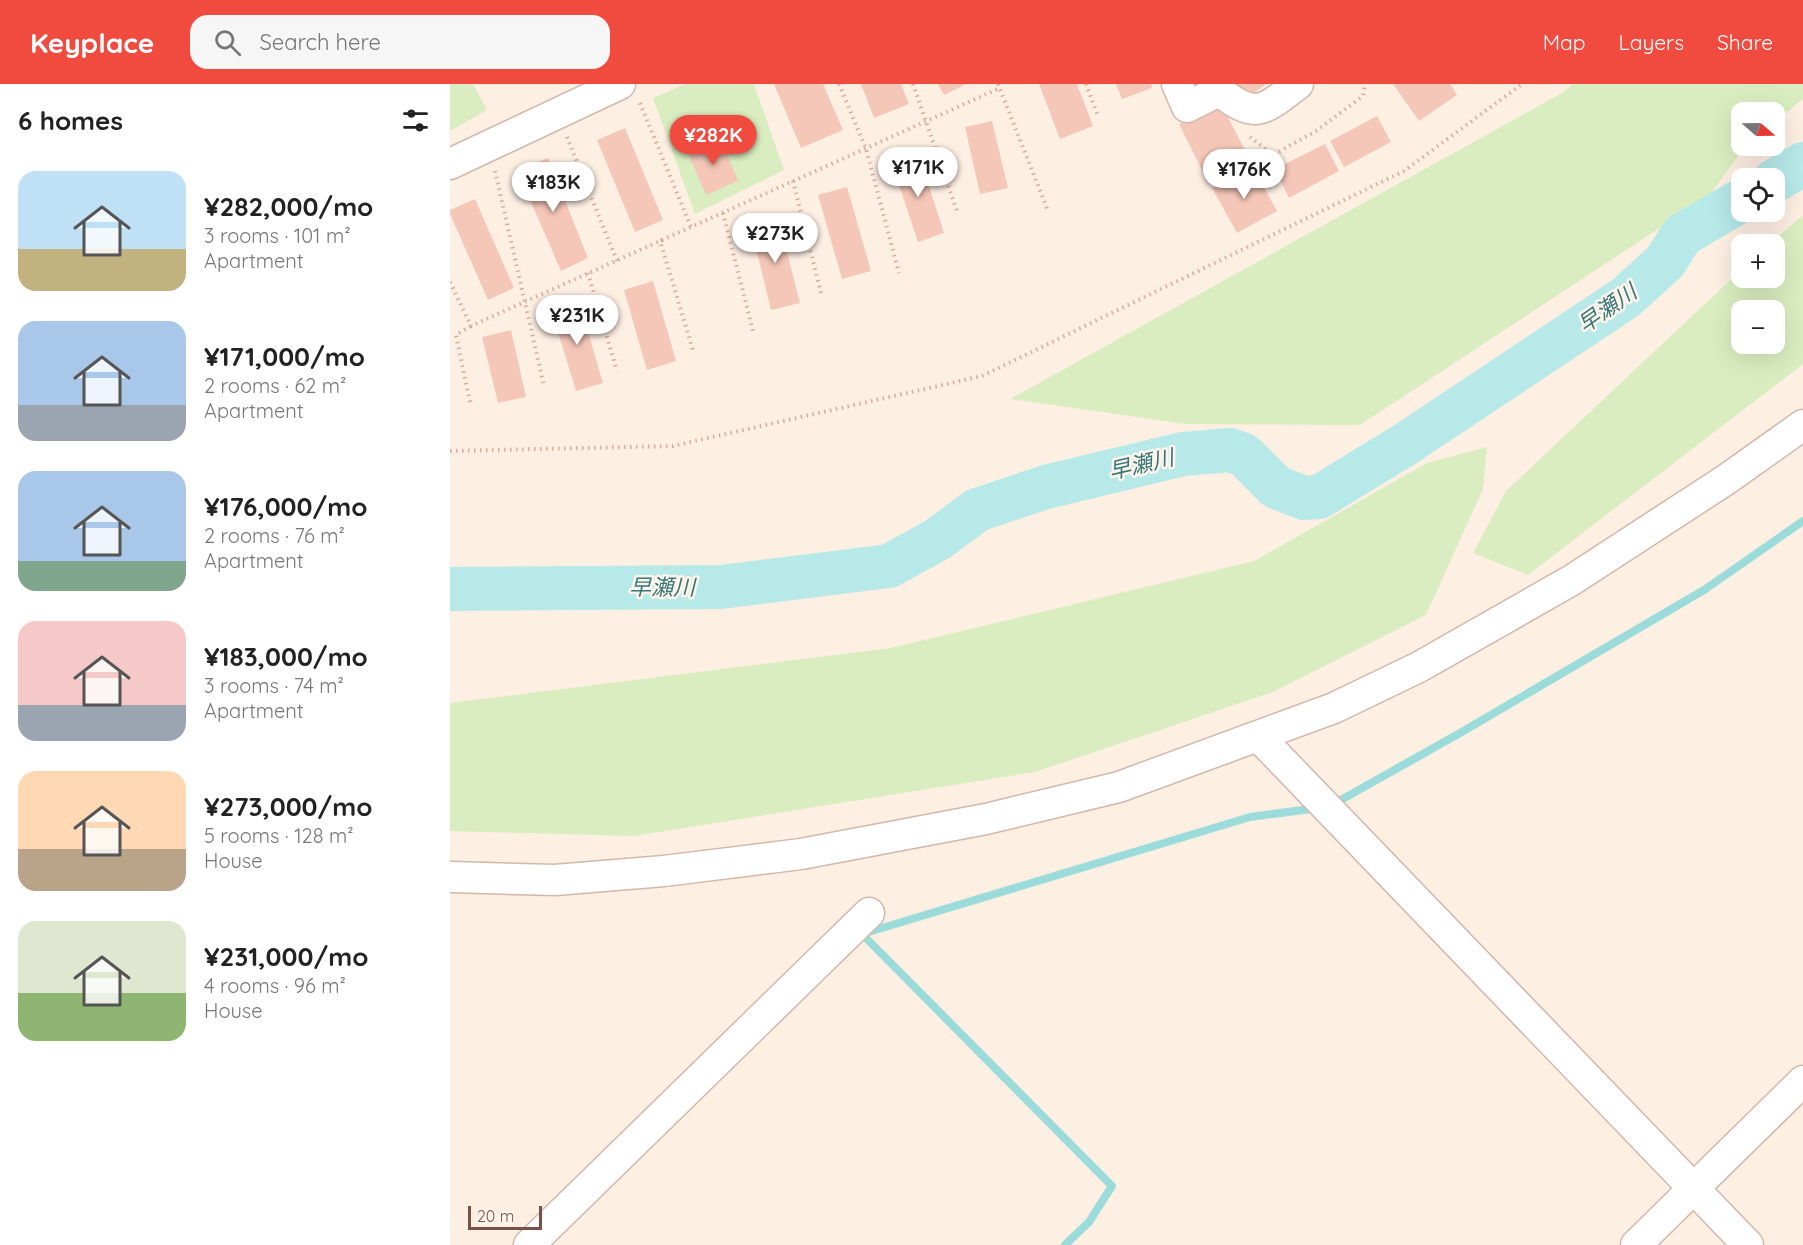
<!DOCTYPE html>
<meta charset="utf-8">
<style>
body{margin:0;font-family:Quicksand,"Noto Sans JP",sans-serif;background:#f6f6f6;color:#222;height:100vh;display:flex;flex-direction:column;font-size:22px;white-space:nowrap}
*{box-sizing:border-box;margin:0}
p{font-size:20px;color:#767676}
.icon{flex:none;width:33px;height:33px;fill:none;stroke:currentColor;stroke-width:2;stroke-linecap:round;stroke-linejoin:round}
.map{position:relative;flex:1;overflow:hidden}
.drawer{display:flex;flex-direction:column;background:#fff;width:450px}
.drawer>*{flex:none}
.needle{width:39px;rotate:110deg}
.fabs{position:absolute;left:1281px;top:18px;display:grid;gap:12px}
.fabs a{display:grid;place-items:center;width:54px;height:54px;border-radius:12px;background:#fff;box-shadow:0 6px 24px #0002;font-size:30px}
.scale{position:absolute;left:18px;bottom:15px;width:74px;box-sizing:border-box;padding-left:6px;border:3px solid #785047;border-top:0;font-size:16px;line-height:21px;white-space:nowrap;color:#785047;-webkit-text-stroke:4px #fff4eb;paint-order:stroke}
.price{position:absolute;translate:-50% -51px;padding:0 14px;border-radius:21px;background:#fff;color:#222;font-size:20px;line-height:39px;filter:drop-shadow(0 2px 3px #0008)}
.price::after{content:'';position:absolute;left:50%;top:36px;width:18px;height:14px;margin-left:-9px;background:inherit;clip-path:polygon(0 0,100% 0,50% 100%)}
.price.active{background:#f14a3f;color:#fff}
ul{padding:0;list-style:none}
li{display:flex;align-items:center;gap:18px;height:150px;padding:0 18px}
li span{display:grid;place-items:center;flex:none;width:168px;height:120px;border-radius:18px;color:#555}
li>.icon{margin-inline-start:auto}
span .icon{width:72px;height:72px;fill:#fffc;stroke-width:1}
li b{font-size:26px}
h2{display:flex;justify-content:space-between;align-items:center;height:72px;padding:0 18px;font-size:26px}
header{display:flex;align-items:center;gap:36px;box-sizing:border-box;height:84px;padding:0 30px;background:#f14a3f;color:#fff}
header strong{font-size:28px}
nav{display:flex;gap:33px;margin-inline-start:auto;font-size:21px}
.search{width:420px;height:54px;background:#f6f6f6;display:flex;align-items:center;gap:15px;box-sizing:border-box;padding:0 21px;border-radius:18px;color:#767676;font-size:22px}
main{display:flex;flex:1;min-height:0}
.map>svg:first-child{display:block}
</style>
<header>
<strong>Keyplace</strong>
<div class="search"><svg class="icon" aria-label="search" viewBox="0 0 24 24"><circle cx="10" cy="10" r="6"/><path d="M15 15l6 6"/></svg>Search here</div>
<nav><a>Map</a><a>Layers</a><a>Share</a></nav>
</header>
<main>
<section class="drawer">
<h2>6 homes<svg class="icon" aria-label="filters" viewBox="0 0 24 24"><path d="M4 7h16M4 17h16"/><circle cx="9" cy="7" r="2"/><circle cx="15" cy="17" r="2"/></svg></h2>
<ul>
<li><span style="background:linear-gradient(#bfe0f5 65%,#c2b280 0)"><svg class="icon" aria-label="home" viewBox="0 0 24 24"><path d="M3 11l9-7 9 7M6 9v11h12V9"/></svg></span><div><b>¥282,000/mo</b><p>3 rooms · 101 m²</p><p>Apartment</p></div></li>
<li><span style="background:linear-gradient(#a9c7e8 70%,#9aa5b1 0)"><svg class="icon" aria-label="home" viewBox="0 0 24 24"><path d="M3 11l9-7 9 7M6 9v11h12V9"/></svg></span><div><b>¥171,000/mo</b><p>2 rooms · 62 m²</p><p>Apartment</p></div></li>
<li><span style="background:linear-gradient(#a9c7e8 75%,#7fa58c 0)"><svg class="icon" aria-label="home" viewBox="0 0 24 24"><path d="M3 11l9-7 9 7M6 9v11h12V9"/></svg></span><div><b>¥176,000/mo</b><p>2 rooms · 76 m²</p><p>Apartment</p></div></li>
<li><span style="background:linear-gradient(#f6c9c9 70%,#9aa5b1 0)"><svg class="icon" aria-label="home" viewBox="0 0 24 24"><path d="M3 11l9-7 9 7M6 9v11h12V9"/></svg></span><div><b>¥183,000/mo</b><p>3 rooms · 74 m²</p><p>Apartment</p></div></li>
<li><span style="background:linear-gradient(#ffd9b3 65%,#b9a48a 0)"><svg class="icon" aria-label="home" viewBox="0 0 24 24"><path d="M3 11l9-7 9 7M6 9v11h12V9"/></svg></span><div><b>¥273,000/mo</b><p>5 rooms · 128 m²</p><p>House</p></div></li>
<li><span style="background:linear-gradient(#dfe7d0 60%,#8fb573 0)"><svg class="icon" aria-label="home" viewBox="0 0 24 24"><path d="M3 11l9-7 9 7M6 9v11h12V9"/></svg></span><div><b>¥231,000/mo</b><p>4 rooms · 96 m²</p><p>House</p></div></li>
</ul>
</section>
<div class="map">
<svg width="1353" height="1161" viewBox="0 0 1353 1161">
<rect width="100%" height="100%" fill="#feefe3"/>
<!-- green -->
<g fill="#daedc0" fill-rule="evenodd">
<polygon points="0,0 23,0 37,26 0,47"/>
<polygon points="235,0 304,0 334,86 245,130 203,14"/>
<polygon points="1123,0 1353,0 1353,15 1325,38 1324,28 1292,28 1292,62 1295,62 1260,111 910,341 735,340 560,315 1112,9"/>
<path d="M1353,131V280L1078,491L1023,469L1056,407L1276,200L1291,186L1292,194H1324V160H1320ZM1324,226V260H1292V226Z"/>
<polygon points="1037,363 1033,405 976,531 823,608 585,688 184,752 0,747 0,619 441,564 804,477 977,379"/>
</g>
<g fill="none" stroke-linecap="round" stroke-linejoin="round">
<!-- stream -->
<g stroke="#9bdcdb" stroke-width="8">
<polyline points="882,721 1010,649 1254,506 1353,437"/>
<polyline points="615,1161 639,1138 662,1102 412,850 800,733 868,724"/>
</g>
<!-- river -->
<g stroke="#b6e9e8" stroke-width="44">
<polyline points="1324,97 1353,80"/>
<polyline points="0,505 271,503 439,482 488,455 527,426 596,403 733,370 780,366 794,371 826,403 854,414 869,413 954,361 1175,214 1215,178 1232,151 1292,116"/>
</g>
</g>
<!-- building -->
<g fill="#f5c7b9">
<polygon points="324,0 373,0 393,46 351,64"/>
<polygon points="411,0 451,0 459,20 424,34"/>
<polygon points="488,0 516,0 494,11"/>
<polygon points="589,0 627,0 643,42 610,55"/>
<polygon points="666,0 701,0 702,4 672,15"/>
<polygon points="785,0 816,0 796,15"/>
<polygon points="943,0 1000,0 1007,11 969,37"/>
<polygon points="770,18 795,66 753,88 729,40"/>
<polygon points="927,32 941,58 894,83 880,57"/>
<polygon points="542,37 558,104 530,110 515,43"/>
<polygon points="175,44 213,136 185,148 147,56"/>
<polygon points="270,53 288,97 256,111 237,67"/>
<polygon points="875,60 889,87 839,114 825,85"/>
<polygon points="469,71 494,149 468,158 442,80"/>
<polygon points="98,74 138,174 111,187 67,86"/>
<polygon points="802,82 827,127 787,149 762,104"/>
<polygon points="397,103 421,187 392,195 368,111"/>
<polygon points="25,115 64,204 38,216 0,130 0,126"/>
<polygon points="328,133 350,219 321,226 300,140"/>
<polygon points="203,197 226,277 197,286 174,206"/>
<polygon points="129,217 153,299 126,307 101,225"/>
<polygon points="61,246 76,313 48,319 32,253"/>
</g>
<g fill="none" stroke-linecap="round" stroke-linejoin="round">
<defs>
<g id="minor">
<path d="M727,0L737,23L769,7C806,36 813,27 848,0"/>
<polyline points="0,80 170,0"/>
<polyline points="810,654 1298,1161"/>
<polyline points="0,793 105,796 214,787 351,770 536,735 669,703 884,624 969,583 1122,496 1277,395 1353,341"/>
<polyline points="79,1161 419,829"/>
<polyline points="1186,1161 1353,997"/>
</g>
</defs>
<!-- minor casing -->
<use href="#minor" stroke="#d2b7ab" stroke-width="33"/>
<!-- path -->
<g stroke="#daaa9c" stroke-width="4" stroke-dasharray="1.5 4.5" stroke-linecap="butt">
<polyline points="389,0 416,65 449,189"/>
<polyline points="463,0 508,130"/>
<polyline points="548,0 598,127"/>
<polyline points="636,0 648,32"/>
<polyline points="190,19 241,143"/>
<polyline points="117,53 167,177"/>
<polyline points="800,53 823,71 866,47 913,12 915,0"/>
<polyline points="45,87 94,302"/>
<polyline points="343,97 371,209"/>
<polyline points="273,129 304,251"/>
<polyline points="212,156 210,157 243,266"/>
<polyline points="138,189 167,287"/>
<polyline points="0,198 21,242 550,4"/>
<polyline points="20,318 6,251 21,242"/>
<polyline points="0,367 223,362 532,292 954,87 1072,0"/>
</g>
<!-- minor -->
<use href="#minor" stroke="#fff" stroke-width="30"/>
</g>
<g text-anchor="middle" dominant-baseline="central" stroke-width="5" stroke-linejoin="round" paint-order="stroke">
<!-- water labels -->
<g font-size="22" font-style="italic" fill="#377777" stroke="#fff4eb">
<text transform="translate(1157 224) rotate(-35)">早瀬川</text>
<text transform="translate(691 380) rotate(-13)">早瀬川</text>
<text x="212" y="503">早瀬川</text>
</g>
</g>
</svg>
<div class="fabs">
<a><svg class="needle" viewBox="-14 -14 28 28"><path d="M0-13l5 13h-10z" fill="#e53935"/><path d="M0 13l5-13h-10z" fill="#767676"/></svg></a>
<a><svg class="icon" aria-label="locate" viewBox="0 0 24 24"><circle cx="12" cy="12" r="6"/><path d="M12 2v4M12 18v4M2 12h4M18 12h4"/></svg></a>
<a>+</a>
<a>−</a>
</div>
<div class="scale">20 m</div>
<b class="price active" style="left:263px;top:82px">¥282K</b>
<b class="price" style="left:468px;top:114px">¥171K</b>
<b class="price" style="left:794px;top:116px">¥176K</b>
<b class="price" style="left:103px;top:129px">¥183K</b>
<b class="price" style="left:325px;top:180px">¥273K</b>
<b class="price" style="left:127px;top:262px">¥231K</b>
</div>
</main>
